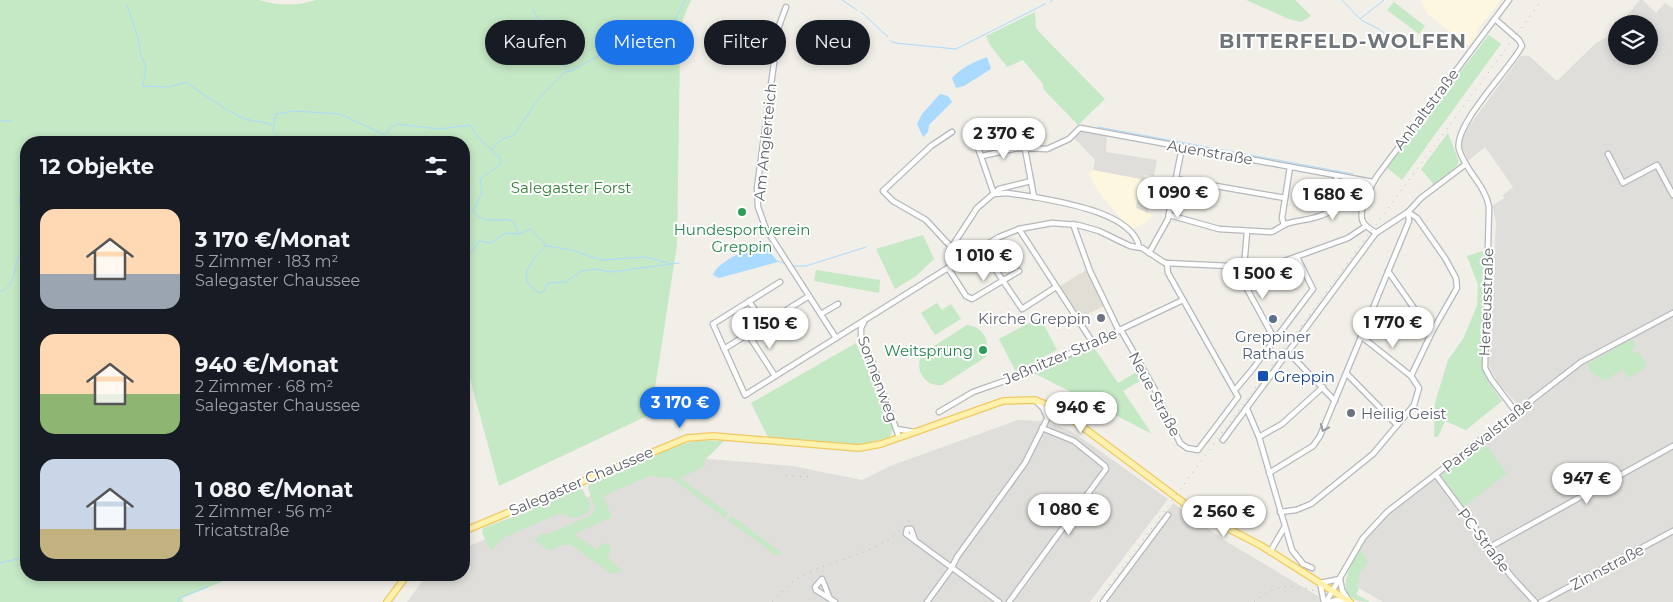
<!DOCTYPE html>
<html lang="de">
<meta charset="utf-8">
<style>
body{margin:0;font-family:Montserrat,sans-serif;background:#242831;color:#f1f3f6;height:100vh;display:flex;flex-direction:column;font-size:19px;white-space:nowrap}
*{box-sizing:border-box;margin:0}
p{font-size:16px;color:#9ea1a6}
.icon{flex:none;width:28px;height:28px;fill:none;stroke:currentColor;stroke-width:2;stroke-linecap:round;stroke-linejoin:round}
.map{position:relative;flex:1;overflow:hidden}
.drawer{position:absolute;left:20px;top:136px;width:450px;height:445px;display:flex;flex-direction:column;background:#171b24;border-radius:20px;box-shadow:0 2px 8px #0003}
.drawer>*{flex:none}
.guide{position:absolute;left:485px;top:20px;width:475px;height:45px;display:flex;gap:10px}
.fabs{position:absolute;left:1608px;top:15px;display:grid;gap:10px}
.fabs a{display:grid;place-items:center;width:50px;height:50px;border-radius:50%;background:#171b24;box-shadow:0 2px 8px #0003;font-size:25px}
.price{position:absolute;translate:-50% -42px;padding:0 11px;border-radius:18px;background:#fff;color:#222;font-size:16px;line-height:32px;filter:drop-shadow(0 1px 2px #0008)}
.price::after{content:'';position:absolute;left:50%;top:30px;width:15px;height:11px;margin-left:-8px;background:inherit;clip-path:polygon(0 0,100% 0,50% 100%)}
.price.active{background:#1a73e8;color:#fff}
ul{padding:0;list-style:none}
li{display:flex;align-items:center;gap:15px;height:125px;padding:0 20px}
li span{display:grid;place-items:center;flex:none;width:140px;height:100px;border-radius:15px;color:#555}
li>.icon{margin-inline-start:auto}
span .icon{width:60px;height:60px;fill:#fffc;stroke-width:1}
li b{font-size:21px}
h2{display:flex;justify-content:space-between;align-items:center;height:60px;padding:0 20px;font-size:21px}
.tag{padding:0 18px;border-radius:22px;background:#171b24;box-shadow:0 2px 8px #0003;font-size:18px;line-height:45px}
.tag.active{background:#1a73e8;color:#fff}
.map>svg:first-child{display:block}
</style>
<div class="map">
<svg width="1673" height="602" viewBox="0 0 1673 602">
<rect width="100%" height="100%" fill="#f1efe8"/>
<!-- commercial -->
<g fill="#fef7e0">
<polygon points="1421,0 1501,0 1477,30 1476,36 1469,46 1427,14"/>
<polygon points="1093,170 1142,179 1136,208 1153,215 1148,221 1131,230 1100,194 1089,175"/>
</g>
<!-- industrial -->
<g fill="#e0deda">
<polygon points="1640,0 1643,0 1656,13 1665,3 1673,8 1673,602 1383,602 1357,587 1361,550 1370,534 1385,518 1523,411 1497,381 1489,365 1496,222 1492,206 1504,198 1503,195 1513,187 1485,147 1468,161 1461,144 1463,134 1521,56 1529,56 1557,81 1596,43 1611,35 1616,28 1616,56 1649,56 1649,24 1620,24"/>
<polygon points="1081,130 1107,134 1106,152 1157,160 1154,176 1144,175 1147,184 1152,189 1148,213 1136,208 1141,179 1093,170 1095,160 1074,138"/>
<polygon points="1018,420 1041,421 1070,430 1168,499 1090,602 407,602 427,575 464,575 464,548 684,457 793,466 862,480 890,466"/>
<polygon points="1173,503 1224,540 1328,602 1100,602"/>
</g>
<!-- education -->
<polygon fill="#e1ded6" points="1086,270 1104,306 1080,318 1060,286"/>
<!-- green -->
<g fill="#c5e8c5">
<path d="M0,0H259C280,6 296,6 316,0H691L683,19L680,47L677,245L651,414L499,486L469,375L464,378V142H26V575H238L182,598L183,602H0Z"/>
<polygon points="1246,0 1295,0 1311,16 1301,22 1289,19"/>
<polygon points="1394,2 1425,26 1419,34 1387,10"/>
<polygon points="1035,12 1036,28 1042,35 1105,99 1078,125 1044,90 1043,84 1023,60 1007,67 990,45 986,36"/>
<polygon points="1489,35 1501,44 1402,180 1386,167"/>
<polygon points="1448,133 1459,162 1455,169 1435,186 1421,169"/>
<polygon points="923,235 934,259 916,276 895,289 876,249"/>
<polygon points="1486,250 1482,368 1488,381 1502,401 1466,430 1445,421 1438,437 1434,437 1435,403 1448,360 1463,339 1477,306 1478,285 1467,256"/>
<polygon points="816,270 880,280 879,293 814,281"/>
<polygon points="937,303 942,310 951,304 961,319 935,335 921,313"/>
<polygon points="1040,317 1057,350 1016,372 999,339"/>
<path d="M967,325C984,327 990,341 986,357L942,385C924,387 913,368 923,353Z"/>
<polygon points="1632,339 1636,346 1632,349 1635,354 1639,352 1647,366 1629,378 1622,369 1605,381 1592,373 1587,364"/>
<polygon points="856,343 893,428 890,437 861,445 768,437 751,403"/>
<polygon points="1093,346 1118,383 1140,370 1145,378 1123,391 1152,434 1034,373"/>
<polygon points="700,440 724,441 704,461 705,466 680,478 728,513 725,518 672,478 649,476 603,496 612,517 574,534 597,550 601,543 609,545 611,550 608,558 622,571 612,574 571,545 563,545 549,551 535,540 540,534 548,534 592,515 595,507 588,488 589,483 675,446"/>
<polygon points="1484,443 1507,473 1464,507 1442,477 1443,474"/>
<polygon points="581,487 591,506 588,512 577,518 558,514 510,535 502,539 492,550 488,546 482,532 483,528 524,513 540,502"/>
<polygon points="732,516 782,553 777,556 728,520"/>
<path d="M1370,534L1361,550L1368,563L1360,572L1357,587L1359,589L1356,594L1370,602C1323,602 1357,553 1370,534Z"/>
</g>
<!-- water -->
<g fill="#aadaff">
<path d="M987,57L991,69L964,86L956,88L952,78C962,67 974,62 987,57Z"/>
<polygon points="940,94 948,96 952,102 929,125 928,132 923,137 917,124 922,114"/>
<path d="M763,243L778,262L719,278L713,275C715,263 751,247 763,243Z"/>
</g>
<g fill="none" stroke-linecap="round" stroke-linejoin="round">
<!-- stream -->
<g stroke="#aadaff" stroke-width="1">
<polyline points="842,0 857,10"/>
<polyline points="1342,0 1360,19 1384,0"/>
<polyline points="1050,2 1053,0"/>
<path d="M127,5L138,38L141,56L146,66L143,86L168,87L187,82C195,90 235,116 246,119C255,122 263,121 272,125"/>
<polyline points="533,9 537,17 555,34"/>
<polyline points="861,12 888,37"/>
<polyline points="1361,20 1379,29 1396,43"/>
<polyline points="558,37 571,58 565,70"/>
<polyline points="891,41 895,43 956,49 1045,4"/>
<polyline points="0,121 11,121"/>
<polyline points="1098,127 1353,174"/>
<polyline points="480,139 491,149"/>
<polyline points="283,142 273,131 276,114 295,111 340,114 383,134 386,134 392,126 397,124 439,129 470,125 478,138"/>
<polyline points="26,175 19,201 21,205 26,204"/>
<path d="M518,234L531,229L546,245C534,260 512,278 540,293L544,291L548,283L566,282L582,271L595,269L611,272L679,263"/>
<polyline points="547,246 572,250 601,260 646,257 669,263"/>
<path d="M464,251L472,252L479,241L491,243L505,233L518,234L515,223L510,220C497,218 483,225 473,211L482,193L480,179L501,164L500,157L491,150L502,139L514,135L539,98L565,72L571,71L633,37L674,22L685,0"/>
<polyline points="777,261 786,264"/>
<polyline points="792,266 806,266 866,247"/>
<path d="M0,292C20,285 10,260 26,249"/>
<polyline points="0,563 26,557"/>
<polyline points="178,602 179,598 208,587"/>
</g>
<defs>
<g id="minor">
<polyline points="786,7 779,26 757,188 758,207 766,229 836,338"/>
<path d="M1495,19L1519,40L1522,46C1510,69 1453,125 1459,149C1465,171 1485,184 1489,207L1485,368L1491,379L1516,412"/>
<polyline points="978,148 994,194"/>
<polyline points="1025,149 1031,181"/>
<polyline points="1608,154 1623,183 1657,165 1673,195"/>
<polyline points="982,156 1018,148 1047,149 1069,139 1080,128 1373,182"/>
<polyline points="1176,179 1285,198"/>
<path d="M1034,197C1061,202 1133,213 1139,247"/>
<path d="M1169,215L1219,229L1271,232C1278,230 1283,224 1289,223C1304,219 1315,220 1329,212L1337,175"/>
<polyline points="1073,224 1090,271 1119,331"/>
<polyline points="1284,225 1282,218 1290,167"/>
<polyline points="1019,229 1093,343"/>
<path d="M1376,233C1372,230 1366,227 1363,222C1357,210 1371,186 1377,176L1509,0"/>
<polyline points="951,247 926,220 893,201 883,191 931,146 952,132"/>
<polyline points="981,248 1022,309 1056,287"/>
<polyline points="1149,253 1168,219 1182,147"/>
<polyline points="951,266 949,251 977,208 999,189 1031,181 1034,197 1007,193 994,194"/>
<polyline points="1235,267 1275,340"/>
<polyline points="1244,267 1247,232"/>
<polyline points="948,268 966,296 972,299 1019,271"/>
<polyline points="1388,271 1425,324 1433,330"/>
<polyline points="780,282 713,324 745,395 951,266 999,237 1019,229 1052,223 1078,225 1099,231 1130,246 1142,248 1165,263 1252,267 1276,264 1326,246 1348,238 1366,226"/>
<polyline points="749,301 764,324"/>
<polyline points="821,314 838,304"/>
<polyline points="864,322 861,328 861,339 872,361 899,437"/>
<polyline points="1121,330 1155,390 1180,443 1187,448 1198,450 1238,397 1168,273 1167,263"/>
<polyline points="748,334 775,376"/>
<polyline points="1362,337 1411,376"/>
<polyline points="724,349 809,296"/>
<polyline points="1289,353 1335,401"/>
<polyline points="1347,374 1397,425"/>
<polyline points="1235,390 1251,371 1313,289 1297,257"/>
<polyline points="1035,400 1043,408 1047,417"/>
<polyline points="1247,409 1259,437 1292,550 1303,564 1312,568"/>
<polyline points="939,412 973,392 1033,371 1183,300"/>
<polyline points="896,429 915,432"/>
<polyline points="1259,437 1282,424 1323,387"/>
<polyline points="1223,440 1376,233 1408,212 1421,198 1466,164"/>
<polyline points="1269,473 1313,446 1320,436 1409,221 1408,212"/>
<polyline points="1436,475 1511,576 1535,602"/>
<polyline points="1280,512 1296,510 1311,504 1373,454 1414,405 1419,388 1411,376 1433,330 1457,288 1456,278 1445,258 1417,218 1408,212"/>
<polyline points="915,540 911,529 907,529 906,534 999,602"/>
<polyline points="1490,547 1673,446"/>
<polyline points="1270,552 1284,528"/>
<polyline points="1340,579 1342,590 1349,601"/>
<polyline points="830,599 822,579 815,587 816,590 835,602"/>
<polyline points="927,602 951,569 957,557 1025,463 1053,407"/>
<polyline points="1009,602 1106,469 1105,466 1074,441 1042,428"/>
<polyline points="1103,602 1168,515"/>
<polyline points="1324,602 1320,583 1340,579"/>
<polyline points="1326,602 1363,538 1387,512 1581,362 1673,313"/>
<polyline points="1330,602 1336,600 1345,601"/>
<polyline points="1541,602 1673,531"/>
</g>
<g id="major">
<polyline points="464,531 687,438 713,436 859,448 881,444 1003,401 1035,400 1060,410 1196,512 1260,545 1350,602"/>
<polyline points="387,602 407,575"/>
</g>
</defs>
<!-- minor casing -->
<use href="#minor" stroke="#b5b8bc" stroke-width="7"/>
<!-- major casing -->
<use href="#major" stroke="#f2c960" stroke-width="8"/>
<!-- minor -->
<use href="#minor" stroke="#fff" stroke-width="4.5"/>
<!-- major -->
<use href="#major" stroke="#fff2af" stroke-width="5.5"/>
<!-- rail -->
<g stroke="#b6b7b8" stroke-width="1" stroke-dasharray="1 6" stroke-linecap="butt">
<polyline points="786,475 808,477"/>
<path d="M772,602C782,592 791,581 804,575C841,556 883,554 910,520"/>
<polyline points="1097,602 1542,0"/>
<path d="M1254,602C1273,585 1292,583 1315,591"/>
</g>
</g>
<!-- one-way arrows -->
<defs><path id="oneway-chevron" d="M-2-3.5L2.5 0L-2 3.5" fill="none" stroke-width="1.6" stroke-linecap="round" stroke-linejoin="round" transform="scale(1.25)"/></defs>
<use stroke="#979a9d" href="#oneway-chevron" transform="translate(1324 428) rotate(113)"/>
<!-- markers -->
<g fill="#2e9e5b" stroke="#fff" stroke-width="2">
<circle cx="742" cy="212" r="5"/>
<circle cx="983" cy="350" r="5"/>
</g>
<g fill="#6b7280" stroke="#fff" stroke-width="2">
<circle cx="1101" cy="318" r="5"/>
<circle cx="1351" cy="413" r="5"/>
</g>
<circle fill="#5c6f8a" stroke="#fff" stroke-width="2" cx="1273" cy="319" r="5"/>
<rect fill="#1a4fb4" stroke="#fff" stroke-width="2" x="1257" y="370" width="12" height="12" rx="2.5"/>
<g text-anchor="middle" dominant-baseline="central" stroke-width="4" stroke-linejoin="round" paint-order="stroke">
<!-- street labels -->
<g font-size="15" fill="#5f6368" stroke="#fff">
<text transform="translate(1426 109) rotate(-53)">Anhaltstraße</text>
<text transform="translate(765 142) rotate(-84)">Am Anglerteich</text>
<text transform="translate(1210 152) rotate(10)">Auenstraße</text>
<text transform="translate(1486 302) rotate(-88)">Heraeusstraße</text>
<text transform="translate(1060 356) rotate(-23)">Jeßnitzer Straße</text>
<text transform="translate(878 379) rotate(70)">Sonnenweg</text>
<text transform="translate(1155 394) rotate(62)">Neue Straße</text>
<text transform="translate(1487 435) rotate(-38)">Parsevalstraße</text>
<text transform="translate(581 481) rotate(-23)">Salegaster Chaussee</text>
<text transform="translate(1484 540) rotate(53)">PC-Straße</text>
<text transform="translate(1607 567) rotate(-28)">Zinnstraße</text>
</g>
<!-- park labels -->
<g font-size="15" fill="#348238" stroke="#fff">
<text x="571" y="187">Salegaster Forst</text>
</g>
<!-- leisure labels -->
<g font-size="15" fill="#27864d" stroke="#fff">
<text x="742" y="229">Hundesportverein<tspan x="742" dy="17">Greppin</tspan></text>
<text x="973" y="350" text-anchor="end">Weitsprung</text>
</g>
<!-- worship labels -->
<g font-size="15" fill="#5b616d" stroke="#fff" text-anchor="end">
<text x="1091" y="318">Kirche Greppin</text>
<text x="1361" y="413" text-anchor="start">Heilig Geist</text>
</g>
<!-- service labels -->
<g font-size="15" fill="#4e5e75" stroke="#fff">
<text x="1273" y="336">Greppiner<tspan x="1273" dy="17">Rathaus</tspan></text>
</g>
<!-- transit labels -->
<g font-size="15" fill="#164399" stroke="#fff" text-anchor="start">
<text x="1274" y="376">Greppin</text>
</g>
<!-- district labels -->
<g font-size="20" font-weight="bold" letter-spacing="1" fill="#70757a" stroke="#fff">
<text x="1343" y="41">BITTERFELD-WOLFEN</text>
</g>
</g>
</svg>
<div class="fabs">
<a><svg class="icon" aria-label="layers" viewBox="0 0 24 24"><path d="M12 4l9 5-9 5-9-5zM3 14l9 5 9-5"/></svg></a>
</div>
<b class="price" style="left:1004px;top:160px">2 370 €</b>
<b class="price" style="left:1178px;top:219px">1 090 €</b>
<b class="price" style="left:1333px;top:221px">1 680 €</b>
<b class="price" style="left:984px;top:282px">1 010 €</b>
<b class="price" style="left:1263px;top:300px">1 500 €</b>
<b class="price" style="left:1393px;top:349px">1 770 €</b>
<b class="price" style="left:770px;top:350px">1 150 €</b>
<b class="price active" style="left:680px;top:429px">3 170 €</b>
<b class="price" style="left:1081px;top:434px">940 €</b>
<b class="price" style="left:1587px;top:505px">947 €</b>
<b class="price" style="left:1069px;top:536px">1 080 €</b>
<b class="price" style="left:1224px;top:538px">2 560 €</b>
<div class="guide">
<a class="tag">Kaufen</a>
<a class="tag active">Mieten</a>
<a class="tag">Filter</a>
<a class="tag">Neu</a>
</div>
<section class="drawer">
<h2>12 Objekte<svg class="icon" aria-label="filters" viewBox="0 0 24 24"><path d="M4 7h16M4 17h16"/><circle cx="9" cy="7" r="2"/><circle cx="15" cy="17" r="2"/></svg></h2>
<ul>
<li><span style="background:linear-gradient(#ffd9b3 65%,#9aa5b1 0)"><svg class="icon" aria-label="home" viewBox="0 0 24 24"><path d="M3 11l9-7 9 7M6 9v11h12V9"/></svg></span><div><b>3 170 €/Monat</b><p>5 Zimmer · 183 m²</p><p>Salegaster Chaussee</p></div></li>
<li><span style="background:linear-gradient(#ffd9b3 60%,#8fb573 0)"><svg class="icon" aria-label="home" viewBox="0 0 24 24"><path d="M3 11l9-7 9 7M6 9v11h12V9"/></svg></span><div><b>940 €/Monat</b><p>2 Zimmer · 68 m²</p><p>Salegaster Chaussee</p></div></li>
<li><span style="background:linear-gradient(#c9d6e8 70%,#c2b280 0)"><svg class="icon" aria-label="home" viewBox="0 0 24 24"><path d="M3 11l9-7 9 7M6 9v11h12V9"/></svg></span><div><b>1 080 €/Monat</b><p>2 Zimmer · 56 m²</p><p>Tricatstraße</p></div></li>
</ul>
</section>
</div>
